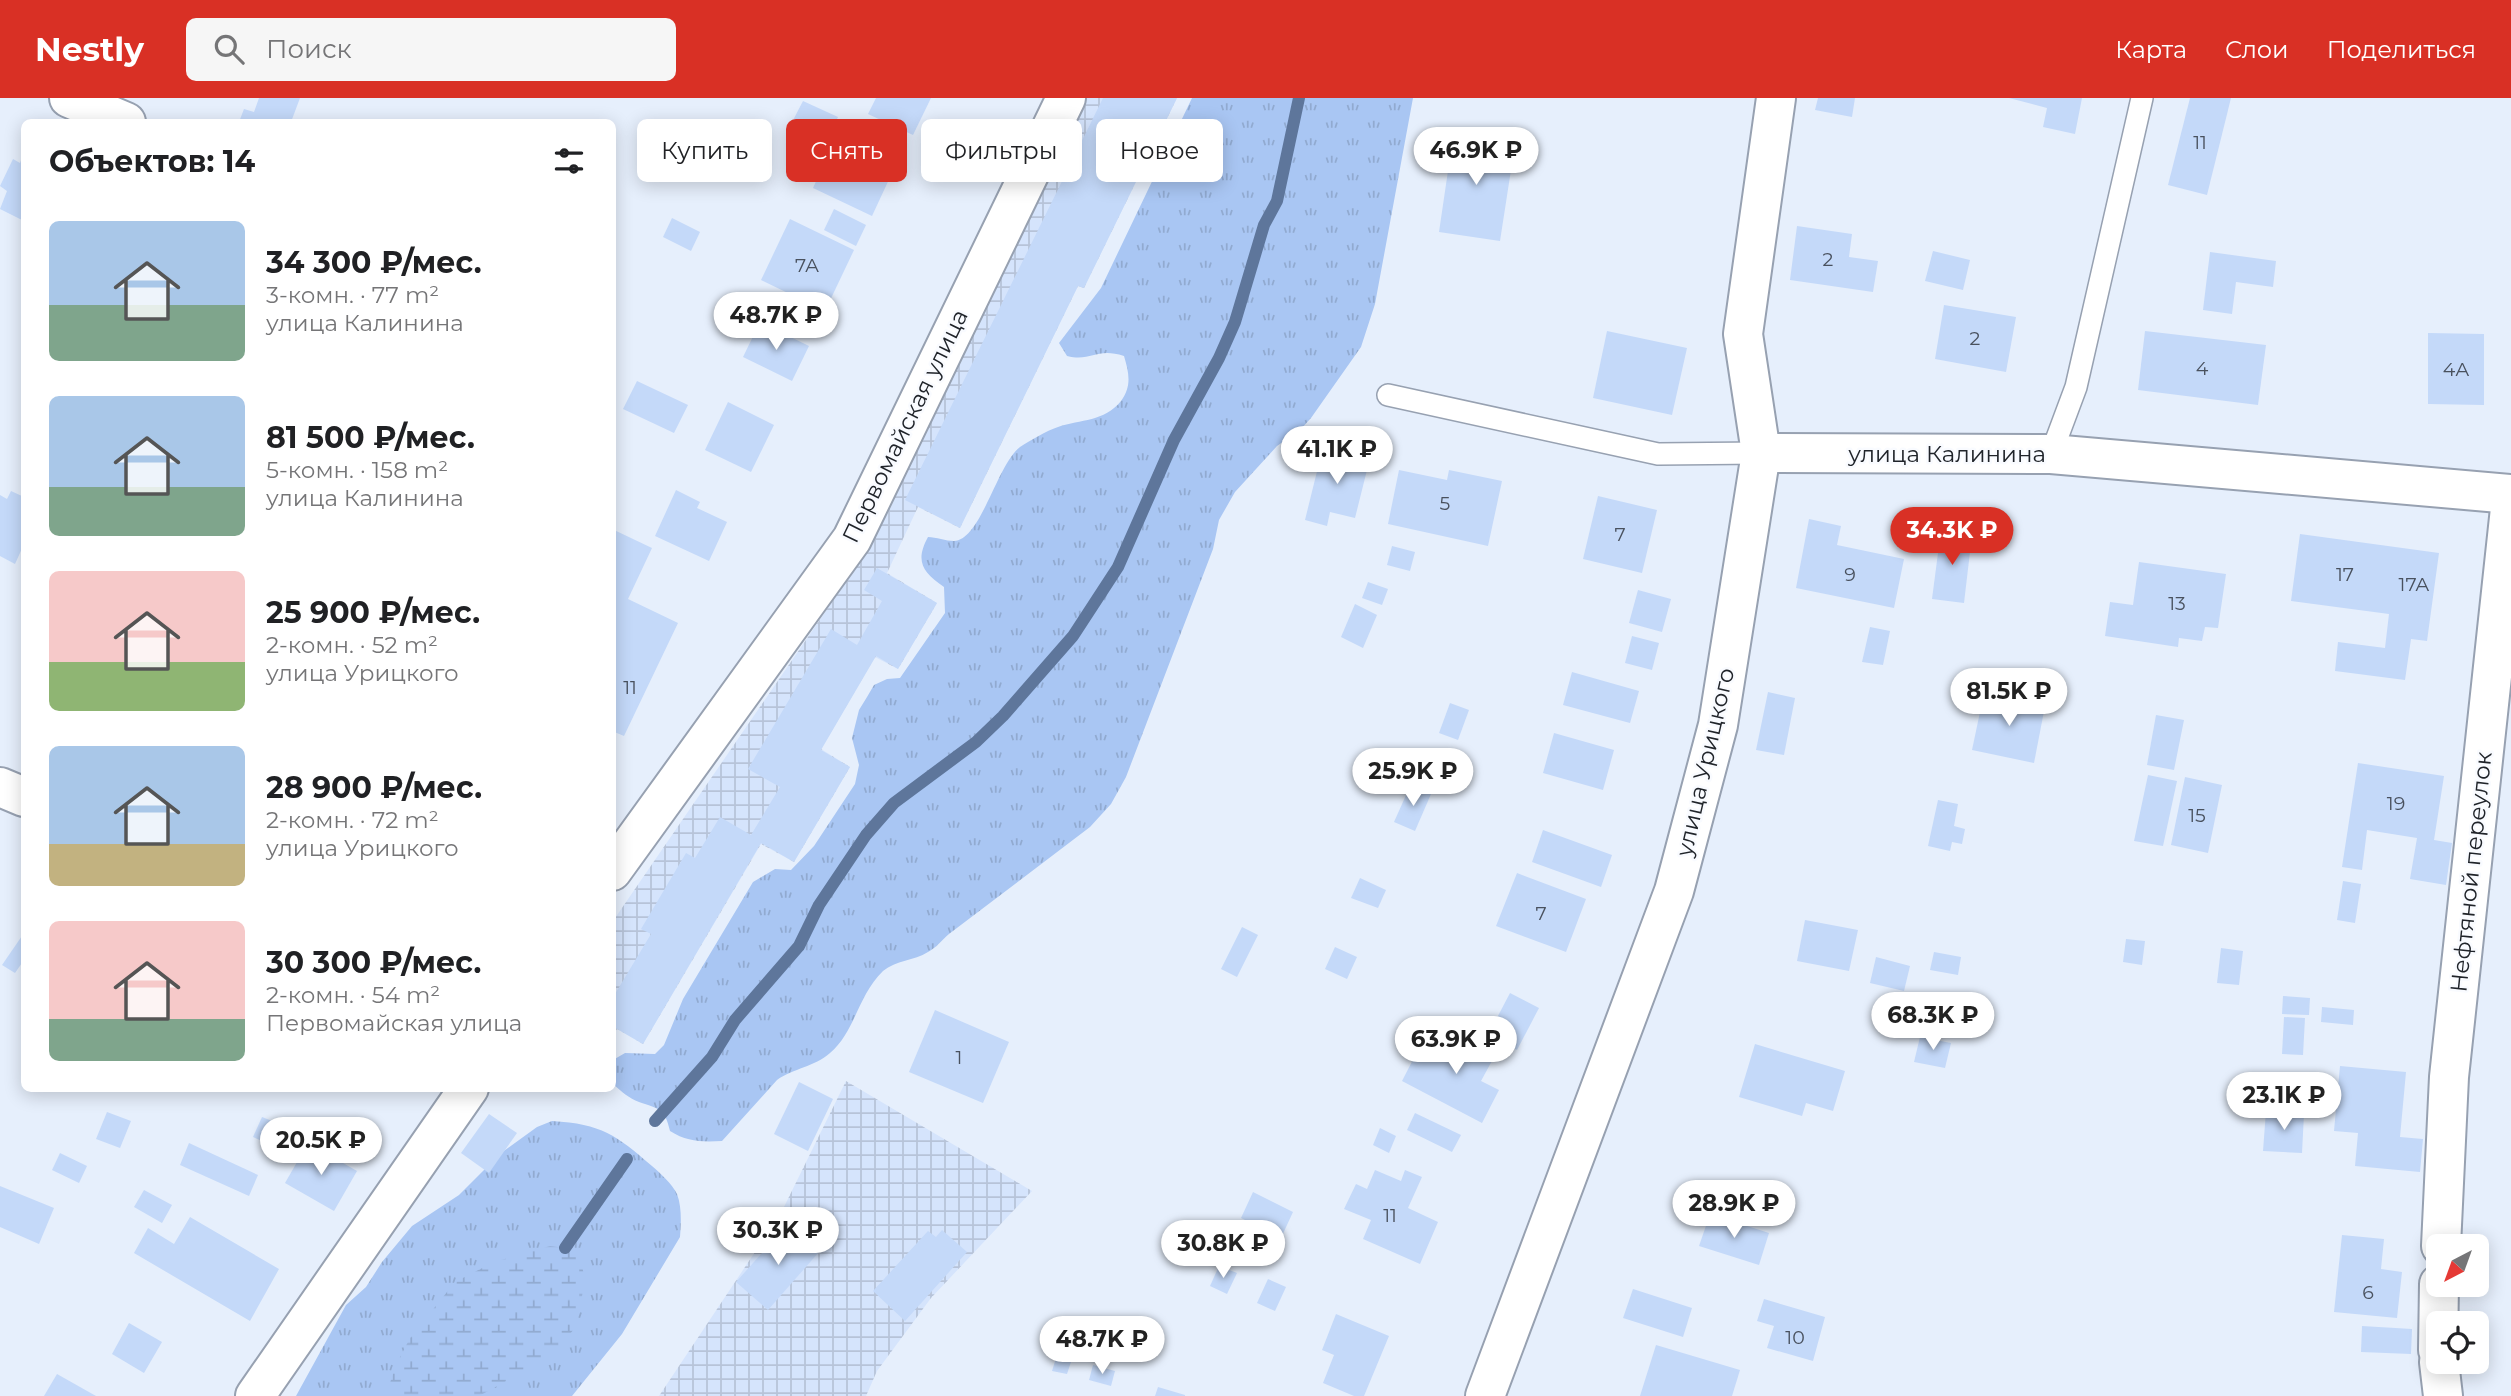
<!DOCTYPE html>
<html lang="ru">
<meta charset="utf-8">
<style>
body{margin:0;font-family:Montserrat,sans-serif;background:#f6f6f6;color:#202124;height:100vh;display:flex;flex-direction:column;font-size:26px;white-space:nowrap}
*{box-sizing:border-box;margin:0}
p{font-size:23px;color:#757577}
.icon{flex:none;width:38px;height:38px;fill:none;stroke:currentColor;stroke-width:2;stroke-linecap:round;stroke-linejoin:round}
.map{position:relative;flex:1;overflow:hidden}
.sheet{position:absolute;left:21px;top:21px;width:595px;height:973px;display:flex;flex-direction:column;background:#fff;border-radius:10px;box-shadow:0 4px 18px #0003}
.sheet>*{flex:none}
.top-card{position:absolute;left:637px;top:21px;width:665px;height:63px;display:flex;gap:14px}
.needle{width:46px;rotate:221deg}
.buttons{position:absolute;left:2426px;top:1136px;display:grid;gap:14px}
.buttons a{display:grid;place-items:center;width:63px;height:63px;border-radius:10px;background:#fff;box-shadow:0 4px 18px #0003;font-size:35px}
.price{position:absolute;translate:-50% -60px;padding:0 16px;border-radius:24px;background:#fff;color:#222;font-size:23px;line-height:46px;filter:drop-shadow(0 2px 4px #0008)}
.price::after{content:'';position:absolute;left:50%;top:42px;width:21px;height:16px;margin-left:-10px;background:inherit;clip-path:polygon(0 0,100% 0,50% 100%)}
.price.selected{background:#d93025;color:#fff}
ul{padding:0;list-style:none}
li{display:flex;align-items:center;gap:21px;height:175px;padding:0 28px}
li span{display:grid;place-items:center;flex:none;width:196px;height:140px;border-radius:10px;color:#555}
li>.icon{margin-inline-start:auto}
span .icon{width:84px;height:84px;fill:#fffc;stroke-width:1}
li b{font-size:30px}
h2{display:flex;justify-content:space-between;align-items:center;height:84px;padding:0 28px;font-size:30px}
.tag{padding:0 24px;border-radius:10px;background:#fff;box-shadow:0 4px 18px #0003;font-size:24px;line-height:63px}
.tag.selected{background:#d93025;color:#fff}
header{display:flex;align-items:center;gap:42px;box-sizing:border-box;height:98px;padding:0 35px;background:#d93025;color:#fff}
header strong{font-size:33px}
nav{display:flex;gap:38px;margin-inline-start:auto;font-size:24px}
.search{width:490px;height:63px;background:#f6f6f6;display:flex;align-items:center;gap:18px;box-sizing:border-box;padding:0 24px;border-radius:10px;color:#757577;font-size:26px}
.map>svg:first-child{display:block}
</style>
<header>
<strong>Nestly</strong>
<div class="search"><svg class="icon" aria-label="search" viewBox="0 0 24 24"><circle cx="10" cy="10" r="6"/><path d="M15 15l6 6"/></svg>Поиск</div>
<nav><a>Карта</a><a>Слои</a><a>Поделиться</a></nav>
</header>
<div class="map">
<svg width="2511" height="1298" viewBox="0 0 2511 1298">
<defs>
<pattern id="industrial-grid" width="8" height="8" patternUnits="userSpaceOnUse" patternTransform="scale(1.75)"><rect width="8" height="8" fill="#d5e4fc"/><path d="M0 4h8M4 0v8" fill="none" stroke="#b7c3d8"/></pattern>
<pattern id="grass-tufts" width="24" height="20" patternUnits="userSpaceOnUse" patternTransform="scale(1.75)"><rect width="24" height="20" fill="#a9c6f3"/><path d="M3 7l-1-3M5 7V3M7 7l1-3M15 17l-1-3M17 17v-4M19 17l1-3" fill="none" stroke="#91aad0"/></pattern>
<pattern id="wetland-marsh" width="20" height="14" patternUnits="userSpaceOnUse" patternTransform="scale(1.75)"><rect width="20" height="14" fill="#a9c6f3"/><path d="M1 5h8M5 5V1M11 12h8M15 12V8" fill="none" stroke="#91aad0"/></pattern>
</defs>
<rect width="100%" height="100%" fill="#e6effc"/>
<!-- industrial -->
<g fill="url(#industrial-grid)">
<polygon points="1085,0 1177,0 1084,190 1078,188 960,430 918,409 887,475 937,505 898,571 875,559 821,651 850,669 794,764 761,746 643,946 617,931 613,938 613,823 869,450"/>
<polygon points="846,983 1032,1093 931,1200 877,1273 866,1298 659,1298 781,1115"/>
</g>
<!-- grass -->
<g fill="url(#grass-tufts)">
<path d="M1192,0H1413L1375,206L1361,249L1311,320L1301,331L1277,348L1235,394L1219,422L1213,451L1126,679L1111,706L1090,729L949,836C942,842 936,850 928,854C914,863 896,862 883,873C858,897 855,934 830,955C814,969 794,970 777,982L722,1043C702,1044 687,1044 670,1033C665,1010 659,1011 639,1004C629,1000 622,994 614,987L613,962L625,955L655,956L664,947L683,901L753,784L775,771L791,772L814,748L855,686L859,667L852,640L859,612L867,599L874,587L887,581L900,580L945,515L944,489C922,474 915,463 928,439C936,439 946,443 954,443C981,442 997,366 1020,349C1031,342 1046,333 1058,329C1081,321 1104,324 1121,303C1132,288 1129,275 1124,258C1096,249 1092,264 1067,258L1059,245L1101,190Z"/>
<path d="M552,1023C602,1026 616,1037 652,1068C661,1076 672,1086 677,1096C682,1109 681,1126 680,1139L622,1236L572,1298H296L346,1207L366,1189L382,1164L412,1128L459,1097L501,1055L537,1029Z"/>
</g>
<!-- wetland -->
<polygon fill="url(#wetland-marsh)" points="550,1148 565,1150 580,1160 585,1181 579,1215 574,1231 552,1258 479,1298 386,1298 395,1269 410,1240 455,1184 494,1164"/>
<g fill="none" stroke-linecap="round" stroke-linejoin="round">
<!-- stream -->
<g stroke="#5e769b" stroke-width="12">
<polyline points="655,1023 712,959 735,922 799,848 819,807 866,737 894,705 976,644 1003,618 1073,538 1118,469 1174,342 1219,260 1235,224 1264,127 1277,103 1299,0"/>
<polyline points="565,1150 627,1061"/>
</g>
</g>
<!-- building -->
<g fill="#c4d9f9">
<polygon points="259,0 300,0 291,24 239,24 244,11 254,14"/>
<polygon points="876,0 931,0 913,37 868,16"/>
<polygon points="1103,0 1177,0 1084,190 1078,188 960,430 905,402"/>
<polygon points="1818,0 1855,0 1852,19 1815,12"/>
<polygon points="2009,0 2082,0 2075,36 2043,29 2047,10"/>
<polygon points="2190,0 2231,0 2207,97 2168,87"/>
<polygon points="803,3 838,19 825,46 790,28"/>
<polygon points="1454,32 1499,39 1497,57 1513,59 1500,143 1439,134"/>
<polygon points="24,54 24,123 0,111 7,93 0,88 13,61 20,65"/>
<polygon points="828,57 858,71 863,61 892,75 872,118 813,90"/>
<polygon points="834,111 866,127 856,148 824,132"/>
<polygon points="672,120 700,134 691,153 663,139"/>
<polygon points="790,121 854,152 825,213 761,182"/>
<polygon points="1797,128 1852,136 1849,159 1878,163 1873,194 1790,182"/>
<polygon points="1933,153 1970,162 1963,192 1925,183"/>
<polygon points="2210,154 2276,163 2273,189 2236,184 2232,216 2203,212"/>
<polygon points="1944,207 2016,219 2006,274 1935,261"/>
<polygon points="760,224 809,248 792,283 743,259"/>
<polygon points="1607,233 1687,250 1672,317 1593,300"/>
<polygon points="2145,233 2266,247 2258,307 2138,292"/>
<polygon points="2428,235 2484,236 2484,307 2428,306"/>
<polygon points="637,283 688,307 674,335 623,311"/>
<polygon points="728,304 774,327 751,374 705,352"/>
<polygon points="1323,349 1370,360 1355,420 1330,414 1327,428 1305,422"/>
<polygon points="1399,372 1447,382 1449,372 1502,383 1488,448 1388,426"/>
<polygon points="676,392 700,404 697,410 727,424 709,463 655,438"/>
<polygon points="11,393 24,399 24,446 15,466 0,458 0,397 7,401"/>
<polygon points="1598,398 1657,412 1642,475 1583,461"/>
<polygon points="1809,421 1841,428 1837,447 1904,461 1894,510 1796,490"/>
<polygon points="612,431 652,450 628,501 678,525 624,638 612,633"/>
<polygon points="1941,432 1972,437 1964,505 1932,501"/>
<polygon points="2300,436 2439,455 2427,543 2411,541 2405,582 2335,573 2338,544 2385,550 2389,516 2291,503"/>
<polygon points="1392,448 1415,454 1410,473 1387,467"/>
<polygon points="2139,464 2226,476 2218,530 2205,529 2202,543 2179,540 2178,549 2105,538 2110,504 2133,507"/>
<polygon points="877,470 937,505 898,571 876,558 821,652 850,669 794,764 761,745 643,946 612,928 612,901 651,836 641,831 686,755 695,760 720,719 751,737 780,689 748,671 831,531 857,547 882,503 864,492"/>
<polygon points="1368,484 1388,491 1382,507 1362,500"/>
<polygon points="1638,492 1671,501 1662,534 1629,525"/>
<polygon points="1355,506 1377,517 1363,550 1341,539"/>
<polygon points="1870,529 1890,533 1883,567 1862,564"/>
<polygon points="1632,538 1659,545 1652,572 1625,565"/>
<polygon points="1572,574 1639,593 1630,625 1563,607"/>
<polygon points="1768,594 1795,600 1784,657 1756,652"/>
<polygon points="1984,595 2045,608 2034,665 1972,652"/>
<polygon points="1450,605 1469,612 1458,642 1439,635"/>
<polygon points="2156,617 2184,622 2174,672 2147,667"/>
<polygon points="1554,635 1614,652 1603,692 1543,675"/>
<polygon points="2358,665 2444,678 2434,742 2452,745 2446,787 2410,781 2417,740 2367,732 2362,772 2342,769"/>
<polygon points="2148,677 2177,683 2163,748 2134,743"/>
<polygon points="2185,679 2222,687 2208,755 2171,747"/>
<polygon points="1411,686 1431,696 1415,733 1394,724"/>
<polygon points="1938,702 1958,706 1954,728 1965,731 1962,746 1952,744 1950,753 1928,748"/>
<polygon points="1543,732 1612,757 1601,789 1532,764"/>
<polygon points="1517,775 1586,801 1566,854 1496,828"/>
<polygon points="1360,780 1386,792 1378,810 1351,800"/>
<polygon points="2343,783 2361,786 2355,825 2337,822"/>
<polygon points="1805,822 1858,832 1849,873 1797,863"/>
<polygon points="1242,829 1258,837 1237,879 1221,871"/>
<polygon points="24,835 24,862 15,875 2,867"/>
<polygon points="2126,841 2145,843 2142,867 2123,864"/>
<polygon points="1335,849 1357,859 1347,881 1325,871"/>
<polygon points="2221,850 2243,853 2239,887 2217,885"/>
<polygon points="1934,854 1961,859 1958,877 1930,872"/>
<polygon points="1876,859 1910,868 1904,893 1870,885"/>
<polygon points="1510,895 1539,910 1517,952 1488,937"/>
<polygon points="2283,898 2310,900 2309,917 2282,916"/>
<polygon points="2322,909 2354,912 2353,927 2321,924"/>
<polygon points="935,912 1009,944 983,1005 909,974"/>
<polygon points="2284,919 2305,920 2303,957 2282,956"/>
<polygon points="1461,927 1484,939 1477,953 1493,961 1481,983 1499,992 1482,1025 1402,983 1419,950 1442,962"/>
<polygon points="1920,939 1951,945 1945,970 1914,964"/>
<polygon points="1755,946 1845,973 1833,1013 1806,1005 1802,1018 1739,999"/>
<polygon points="2340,968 2406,974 2400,1039 2423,1041 2420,1074 2355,1068 2358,1035 2334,1033"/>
<polygon points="799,984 833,1001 808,1053 774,1036"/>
<polygon points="2266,1013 2304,1016 2302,1055 2263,1053"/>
<polygon points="107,1014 131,1023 120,1050 96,1041"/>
<polygon points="1415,1015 1461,1037 1452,1054 1407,1032"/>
<polygon points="489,1016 517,1035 489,1075 461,1055"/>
<polygon points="262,1019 290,1030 280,1051 253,1039"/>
<polygon points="1380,1030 1396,1038 1389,1055 1373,1047"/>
<polygon points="189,1045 258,1077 249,1098 180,1067"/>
<polygon points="308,1045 357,1073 334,1113 285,1085"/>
<polygon points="60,1055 87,1068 79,1085 52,1072"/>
<polygon points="1375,1072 1401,1083 1405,1072 1422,1079 1408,1110 1438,1124 1420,1166 1363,1141 1371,1122 1344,1111 1356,1086 1367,1091"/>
<polygon points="0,1088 54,1110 39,1146 0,1129"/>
<polygon points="144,1092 172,1107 162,1125 134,1109"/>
<polygon points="1253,1094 1293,1114 1281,1140 1241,1120"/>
<polygon points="1710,1116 1769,1135 1759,1167 1699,1148"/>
<polygon points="190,1119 279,1171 250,1223 134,1155 148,1130 174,1146"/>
<polygon points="788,1126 819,1154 768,1212 736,1184"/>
<polygon points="942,1132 967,1154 905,1223 873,1193 928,1133 936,1139"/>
<polygon points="2342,1137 2384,1141 2381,1171 2402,1174 2397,1220 2334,1214"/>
<polygon points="1219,1168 1237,1175 1227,1196 1210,1188"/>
<polygon points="1268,1181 1286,1189 1275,1213 1257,1205"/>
<polygon points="1633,1191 1692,1210 1683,1239 1623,1220"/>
<polygon points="1764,1201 1825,1219 1813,1263 1767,1250 1774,1228 1757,1223"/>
<polygon points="1336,1216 1389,1238 1364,1298 1354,1298 1323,1285 1334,1257 1322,1252"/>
<polygon points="129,1225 162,1244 144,1275 112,1256"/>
<polygon points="2362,1228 2412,1231 2411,1256 2361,1254"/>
<polygon points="1656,1247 1740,1272 1732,1298 1640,1298"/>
<polygon points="1056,1260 1071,1264 1067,1276 1052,1273"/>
<polygon points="1093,1267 1115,1273 1111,1288 1089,1282"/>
<polygon points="57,1276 96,1298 44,1298"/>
<polygon points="1158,1289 1185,1297 1185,1298 1155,1298"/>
</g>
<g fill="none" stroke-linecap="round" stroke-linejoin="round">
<defs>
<g id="service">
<polyline points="1388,297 1658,356 1761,355"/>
<polyline points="2051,356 2076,289 2142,0"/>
</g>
<g id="minor">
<polyline points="69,0 126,24"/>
<polyline points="1761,355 2051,356 2511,396"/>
<polyline points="0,689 24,699"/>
<polyline points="612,773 852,441 1066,0"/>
<polyline points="2441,1148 2449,979 2511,401"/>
<polyline points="2438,1252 2439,1186"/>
<polyline points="2439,1264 2443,1298"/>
<polyline points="255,1298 469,990"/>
<polyline points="1485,1298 1674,793 1718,627 1761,355 1743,236 1776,0"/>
</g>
</defs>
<!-- service casing -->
<use href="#service" stroke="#97a1b1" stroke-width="24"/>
<!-- minor casing -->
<use href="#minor" stroke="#97a1b1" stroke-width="42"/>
<!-- service -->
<use href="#service" stroke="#fff" stroke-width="21"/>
<!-- minor -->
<use href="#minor" stroke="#fff" stroke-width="38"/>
</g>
<g text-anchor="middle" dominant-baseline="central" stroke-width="5" stroke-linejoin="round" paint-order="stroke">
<!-- number labels -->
<g font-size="19" fill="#49515e">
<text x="2200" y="44">11</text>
<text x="1828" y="161">2</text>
<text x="807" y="167">7А</text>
<text x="1975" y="240">2</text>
<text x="2202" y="270">4</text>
<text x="2456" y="271">4А</text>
<text x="1445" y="405">5</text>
<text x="1620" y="436">7</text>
<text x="1850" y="476">9</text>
<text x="2345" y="476">17</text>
<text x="2414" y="486">17А</text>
<text x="2177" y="505">13</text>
<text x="630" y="589">11</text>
<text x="2396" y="705">19</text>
<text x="2197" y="717">15</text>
<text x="1541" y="815">7</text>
<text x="959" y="959">1</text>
<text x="1390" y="1117">11</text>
<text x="2368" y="1194">6</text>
<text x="1795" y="1239">10</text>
</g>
<!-- street labels -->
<g font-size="23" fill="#20242a" stroke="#f9fbff">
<text transform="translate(905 328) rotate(-64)">Первомайская улица</text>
<text x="1947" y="356">улица Калинина</text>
<text transform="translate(1705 664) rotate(-77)">улица Урицкого</text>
<text transform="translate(2471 774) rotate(-84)">Нефтяной переулок</text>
</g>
</g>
</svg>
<div class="buttons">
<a><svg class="needle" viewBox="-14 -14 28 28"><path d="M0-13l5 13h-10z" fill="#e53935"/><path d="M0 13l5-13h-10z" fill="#757577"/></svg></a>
<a><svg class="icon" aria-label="locate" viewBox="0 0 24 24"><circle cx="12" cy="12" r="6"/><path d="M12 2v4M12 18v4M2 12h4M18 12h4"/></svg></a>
</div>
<b class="price" style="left:1476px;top:89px">46.9K ₽</b>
<b class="price" style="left:776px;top:254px">48.7K ₽</b>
<b class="price" style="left:1337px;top:388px">41.1K ₽</b>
<b class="price selected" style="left:1952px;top:469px">34.3K ₽</b>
<b class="price" style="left:2009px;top:630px">81.5K ₽</b>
<b class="price" style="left:1413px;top:710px">25.9K ₽</b>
<b class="price" style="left:1933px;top:954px">68.3K ₽</b>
<b class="price" style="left:1456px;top:978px">63.9K ₽</b>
<b class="price" style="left:2284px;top:1034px">23.1K ₽</b>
<b class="price" style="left:321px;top:1079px">20.5K ₽</b>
<b class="price" style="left:1734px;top:1142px">28.9K ₽</b>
<b class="price" style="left:778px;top:1169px">30.3K ₽</b>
<b class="price" style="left:1223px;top:1182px">30.8K ₽</b>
<b class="price" style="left:1102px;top:1278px">48.7K ₽</b>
<div class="top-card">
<a class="tag">Купить</a>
<a class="tag selected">Снять</a>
<a class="tag">Фильтры</a>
<a class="tag">Новое</a>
</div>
<section class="sheet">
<h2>Объектов: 14<svg class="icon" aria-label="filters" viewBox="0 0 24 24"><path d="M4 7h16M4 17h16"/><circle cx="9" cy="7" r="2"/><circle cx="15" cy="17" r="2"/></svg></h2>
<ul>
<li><span style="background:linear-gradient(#a9c7e8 60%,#7fa58c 0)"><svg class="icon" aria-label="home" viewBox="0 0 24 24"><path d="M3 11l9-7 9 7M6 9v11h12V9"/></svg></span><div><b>34 300 ₽/мес.</b><p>3-комн. · 77 m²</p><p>улица Калинина</p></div></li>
<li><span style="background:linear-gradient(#a9c7e8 65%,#7fa58c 0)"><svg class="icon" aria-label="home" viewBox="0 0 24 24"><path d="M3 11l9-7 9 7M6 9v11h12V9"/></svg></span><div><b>81 500 ₽/мес.</b><p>5-комн. · 158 m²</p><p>улица Калинина</p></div></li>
<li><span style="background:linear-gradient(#f6c9c9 65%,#8fb573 0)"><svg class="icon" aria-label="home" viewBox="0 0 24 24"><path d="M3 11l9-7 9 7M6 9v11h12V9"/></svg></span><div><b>25 900 ₽/мес.</b><p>2-комн. · 52 m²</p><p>улица Урицкого</p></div></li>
<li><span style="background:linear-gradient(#a9c7e8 70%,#c2b280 0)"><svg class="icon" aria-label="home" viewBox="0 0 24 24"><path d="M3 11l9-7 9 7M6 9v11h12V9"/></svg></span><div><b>28 900 ₽/мес.</b><p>2-комн. · 72 m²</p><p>улица Урицкого</p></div></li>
<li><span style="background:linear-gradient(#f6c9c9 70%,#7fa58c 0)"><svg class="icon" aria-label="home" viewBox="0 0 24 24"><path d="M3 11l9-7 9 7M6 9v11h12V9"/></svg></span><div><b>30 300 ₽/мес.</b><p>2-комн. · 54 m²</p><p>Первомайская улица</p></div></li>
</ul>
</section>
</div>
